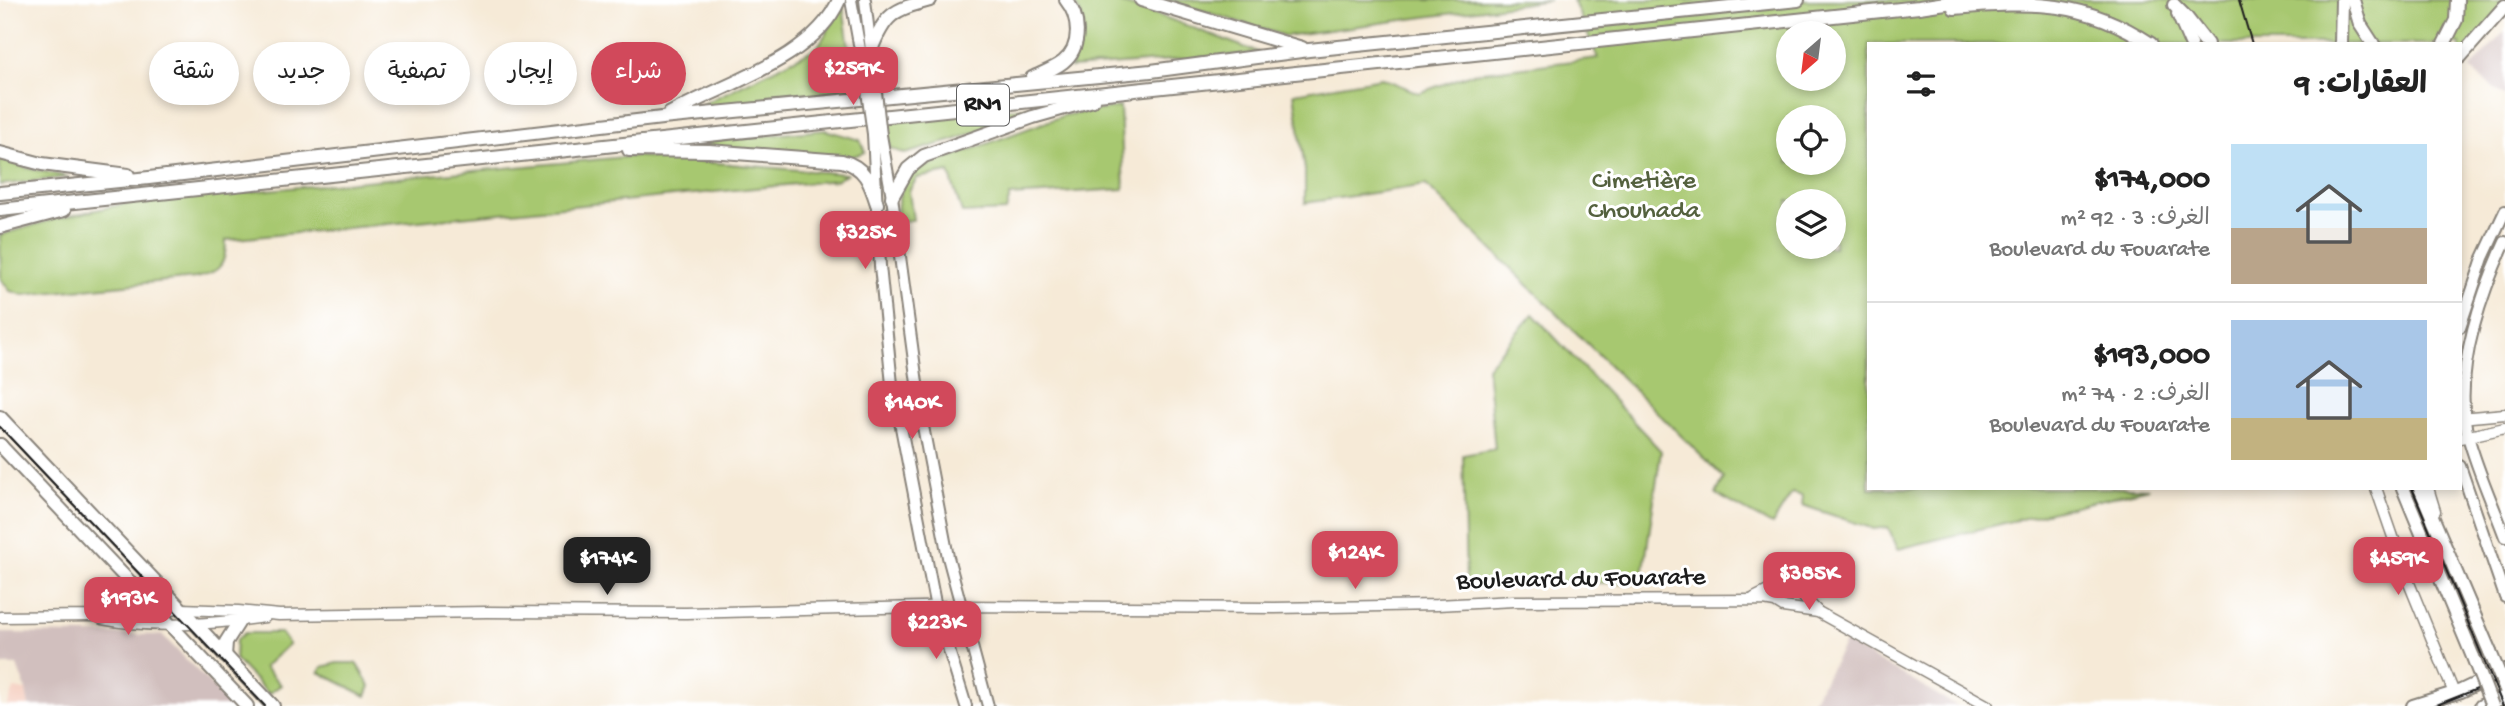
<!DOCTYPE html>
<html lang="ar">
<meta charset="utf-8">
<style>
body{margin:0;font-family:"Gochi Hand","Playpen Sans Arabic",sans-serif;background:#f6f6f6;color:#222;direction:rtl;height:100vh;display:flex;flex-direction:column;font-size:26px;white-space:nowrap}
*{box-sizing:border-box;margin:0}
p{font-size:23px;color:#767676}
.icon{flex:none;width:38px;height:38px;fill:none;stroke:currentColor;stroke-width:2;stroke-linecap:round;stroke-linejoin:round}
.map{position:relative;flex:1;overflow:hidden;direction:ltr}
.details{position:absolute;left:1867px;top:42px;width:595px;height:448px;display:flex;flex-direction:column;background:#fff;border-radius:0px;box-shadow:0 4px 10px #0003;direction:rtl}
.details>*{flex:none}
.guide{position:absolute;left:21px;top:42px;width:665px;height:63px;direction:rtl;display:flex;gap:14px}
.needle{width:46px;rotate:208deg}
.controls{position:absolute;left:1776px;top:21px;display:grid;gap:14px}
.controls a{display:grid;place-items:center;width:70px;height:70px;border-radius:50%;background:#fff;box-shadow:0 4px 10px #0003;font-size:35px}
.price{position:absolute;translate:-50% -60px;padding:0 16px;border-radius:14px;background:#d1495b;color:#fff;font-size:23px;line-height:46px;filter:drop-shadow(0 2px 4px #0008)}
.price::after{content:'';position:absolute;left:50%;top:42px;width:21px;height:16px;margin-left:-10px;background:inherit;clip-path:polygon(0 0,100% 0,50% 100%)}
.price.on{background:#222;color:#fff}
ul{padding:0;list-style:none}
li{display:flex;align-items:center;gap:21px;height:175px;padding:0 35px}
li+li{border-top:2px solid #e0e0e0}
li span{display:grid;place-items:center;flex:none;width:196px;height:140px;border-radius:0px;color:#555}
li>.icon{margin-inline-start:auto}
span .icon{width:84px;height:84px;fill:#fffc;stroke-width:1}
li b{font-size:30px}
h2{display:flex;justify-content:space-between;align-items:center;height:84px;padding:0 35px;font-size:30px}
.pill{padding:0 24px;border-radius:32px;background:#fff;box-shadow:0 4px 10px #0003;font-size:24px;line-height:63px}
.pill.on{background:#d1495b;color:#fff}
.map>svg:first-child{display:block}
</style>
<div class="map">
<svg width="2505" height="706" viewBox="0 0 2505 706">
<rect width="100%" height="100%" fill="#fff"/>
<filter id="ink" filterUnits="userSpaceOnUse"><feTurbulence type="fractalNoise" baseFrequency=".0143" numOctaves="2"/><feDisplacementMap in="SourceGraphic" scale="14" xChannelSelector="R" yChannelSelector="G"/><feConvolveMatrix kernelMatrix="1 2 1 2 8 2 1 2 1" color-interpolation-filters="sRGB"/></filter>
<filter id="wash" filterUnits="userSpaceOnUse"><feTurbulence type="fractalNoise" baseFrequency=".00686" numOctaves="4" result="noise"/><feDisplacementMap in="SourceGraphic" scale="28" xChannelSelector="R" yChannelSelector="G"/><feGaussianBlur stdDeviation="1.57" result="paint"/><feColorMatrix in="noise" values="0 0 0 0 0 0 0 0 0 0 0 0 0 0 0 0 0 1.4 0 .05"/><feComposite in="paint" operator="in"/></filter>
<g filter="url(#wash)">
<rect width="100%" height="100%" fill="#f6ead7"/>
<!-- built -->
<polygon fill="#f6d2c4" points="14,689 26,690 29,706 7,706"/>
<!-- industrial -->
<g fill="#d1bfbe">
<polygon points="2505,31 2505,97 2470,69"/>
<polygon points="0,633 162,635 232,706 29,706 26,690 17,665 0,665"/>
<polygon points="1845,642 1957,706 1810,706"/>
</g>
<!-- green -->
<g fill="#a7c870" stroke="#627246" stroke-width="2" fill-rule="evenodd">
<path d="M1072,0H1109L1148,11L1260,53L1070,68C1083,39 1092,27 1072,0Z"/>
<polygon points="1167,0 1550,0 1285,36"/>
<path d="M1573,0H2505V11L2461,61L2460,44H1869V488H2149L1898,549L1888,527L1874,529L1802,505L1803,496L1792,493L1772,525L1716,494L1724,478L1426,185L1305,203V170L1294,93L1382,78L1419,93L1474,73L1598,58ZM1788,33H1834V79H1788ZM1788,117H1834V163H1788ZM1788,201H1834V247H1788Z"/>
<polygon points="843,6 856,94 701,110 699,106 817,48"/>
<polygon points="1052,105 954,140 905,154 890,148 886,121"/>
<path d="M1120,107L1124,189L1010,196L1006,211L962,213L949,172L917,178L909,191L913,220L898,222C895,202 901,187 913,171L1065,115Z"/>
<polygon points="825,130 860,140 865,152 846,159 673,144"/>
<path d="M635,156L846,174L837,180L226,240C226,264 221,272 196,278L23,295L10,291L1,279L0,235L55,219L128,203Z"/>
<polygon points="0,159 27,168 69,177 0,185"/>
<polygon points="1533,314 1661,451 1642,583 1466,582 1463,455 1495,449 1487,367"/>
<polygon points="245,633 281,633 289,644 264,667 281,685 268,694 235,659 236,640"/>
<polygon points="337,663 356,663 370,686 366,696 319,672 322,667"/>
</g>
</g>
<g filter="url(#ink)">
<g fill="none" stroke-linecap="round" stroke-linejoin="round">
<defs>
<g id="tertiary">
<polyline points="2460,418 2505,414"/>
<polyline points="2460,438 2505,428"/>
<polyline points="2376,488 2409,583 2454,693"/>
<polyline points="2428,488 2435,511"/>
<path d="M1754,598L1772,589L1780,580C1795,577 1795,585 1802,595C1806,601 1813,606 1818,612"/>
<polyline points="0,617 91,616 181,609 238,611 279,615 487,612 686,613 960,606 1275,608 1437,605 1514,601 1764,600 1775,602 1783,607 1818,612 1988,706"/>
<path d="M102,619C154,629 213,624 265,617"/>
</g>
<g id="secondary">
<polyline points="851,0 865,77"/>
<polyline points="865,0 874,75"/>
<path d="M873,134L880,266L895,414L900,422L911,426C922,423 927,416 925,405L914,395L903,396L896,404"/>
<polyline points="881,135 892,197 919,398"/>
<path d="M2505,242C2480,297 2453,375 2468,436C2477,470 2493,504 2505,537"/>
<polyline points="2460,327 2483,258 2505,211"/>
<polyline points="922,421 948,557 988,706"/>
<polyline points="900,422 936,608 966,706"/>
<polyline points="2460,466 2505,597"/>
</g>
<g id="primary">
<polyline points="0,417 273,706"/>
<polyline points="0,445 247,706"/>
<polyline points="130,612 138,602 140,592"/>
<polyline points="225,656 226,642 240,620"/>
<polyline points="2413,706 2461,691 2505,670"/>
<polyline points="2481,706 2505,697"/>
</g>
<g id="trunk">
<polyline points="1141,0 1302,48"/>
<polyline points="2353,0 2360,24 2373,44"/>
<polyline points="2174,5 2186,17 2207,44"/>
<path d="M1954,8C2031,1 2085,0 2151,44"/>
<polyline points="2178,14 2191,44"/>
<polyline points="2341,44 2342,0"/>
<polyline points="2444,44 2456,20 2457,0"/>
<path d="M871,50C885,14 893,10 930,0"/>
<polyline points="2460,57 2505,6"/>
<path d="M1032,78C1042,73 1054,69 1063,62C1082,47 1080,17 1066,0"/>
<path d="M669,114C722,84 813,60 839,0"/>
<path d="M629,150L709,151L842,161C865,167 870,182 877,204"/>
<polyline points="0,153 42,164 128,175"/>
<polyline points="0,193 149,178 662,118 1151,71 1309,50 1798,0"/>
<polyline points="892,197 908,169 924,156 1033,117 1093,100"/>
<polyline points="0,210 1919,7 1966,0"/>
<polyline points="0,227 64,210"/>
<polyline points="0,445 1,446"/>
<polyline points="2403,488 2473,657"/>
<polyline points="2420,488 2490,652"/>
</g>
</defs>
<!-- tertiary casing -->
<use href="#tertiary" stroke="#89837a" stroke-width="13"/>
<!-- secondary casing -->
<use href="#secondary" stroke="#89837a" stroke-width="14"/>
<!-- primary casing -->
<use href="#primary" stroke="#89837a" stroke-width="16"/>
<!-- trunk casing -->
<use href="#trunk" stroke="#89837a" stroke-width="16"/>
<!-- tertiary -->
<use href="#tertiary" stroke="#fff" stroke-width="10"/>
<!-- secondary -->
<use href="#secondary" stroke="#fff" stroke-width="10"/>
<!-- primary -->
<use href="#primary" stroke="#fff" stroke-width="12"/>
<!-- trunk -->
<use href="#trunk" stroke="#fff" stroke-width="12"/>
<!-- tram -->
<g stroke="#1c1c1c" stroke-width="2">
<polyline points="2239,0 2252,44"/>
<polyline points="0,427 265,706"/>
<polyline points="2412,488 2503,706"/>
<polyline points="2434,706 2505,678"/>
</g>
<defs>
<g id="secondary-bridge">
<polyline points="874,75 881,135"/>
<polyline points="865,77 873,134"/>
</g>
<g id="trunk-bridge">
<polyline points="2490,652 2505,688"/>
<polyline points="2473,657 2492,706"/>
</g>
</defs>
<!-- secondary-bridge casing -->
<use href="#secondary-bridge" stroke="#89837a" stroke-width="14" stroke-linecap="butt"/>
<!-- trunk-bridge casing -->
<use href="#trunk-bridge" stroke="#89837a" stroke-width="16" stroke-linecap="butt"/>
<!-- secondary-bridge -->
<use href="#secondary-bridge" stroke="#fff" stroke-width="10"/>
<!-- trunk-bridge -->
<use href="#trunk-bridge" stroke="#fff" stroke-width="12"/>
</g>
</g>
<g text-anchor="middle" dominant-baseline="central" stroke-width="6" stroke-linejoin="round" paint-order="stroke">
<!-- shield labels -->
<rect fill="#fff" stroke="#606060" stroke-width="2" x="957" y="84.5" width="52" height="41" rx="5"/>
<g font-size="24" font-weight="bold" fill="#1c1c1c">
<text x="983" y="105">RN1</text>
</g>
<!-- park labels -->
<g font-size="26" fill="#54613e" stroke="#fff">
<text x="1644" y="182">Cimetière<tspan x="1644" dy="30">Chouhada</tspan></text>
</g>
<!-- street labels -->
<g font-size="26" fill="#1c1c1c" stroke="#fff">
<text transform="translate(1581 581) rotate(-1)">Boulevard du Fouarate</text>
</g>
</g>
</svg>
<div class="controls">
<a><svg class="needle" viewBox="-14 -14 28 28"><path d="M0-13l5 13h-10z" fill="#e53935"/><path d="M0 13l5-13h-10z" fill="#767676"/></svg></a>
<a><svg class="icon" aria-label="locate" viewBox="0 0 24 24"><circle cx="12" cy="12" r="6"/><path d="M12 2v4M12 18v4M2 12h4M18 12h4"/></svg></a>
<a><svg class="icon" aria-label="layers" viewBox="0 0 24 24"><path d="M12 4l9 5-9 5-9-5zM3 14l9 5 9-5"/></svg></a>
</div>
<b class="price" style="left:853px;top:107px">$259K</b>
<b class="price" style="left:865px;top:271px">$325K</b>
<b class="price" style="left:912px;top:441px">$140K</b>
<b class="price" style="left:1355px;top:591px">$124K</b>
<b class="price on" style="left:607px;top:597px">$174K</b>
<b class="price" style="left:2398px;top:597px">$459K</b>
<b class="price" style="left:1809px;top:612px">$385K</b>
<b class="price" style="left:128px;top:637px">$193K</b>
<b class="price" style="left:936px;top:661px">$223K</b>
<div class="guide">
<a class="pill on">شراء</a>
<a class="pill">إيجار</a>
<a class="pill">تصفية</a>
<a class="pill">جديد</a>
<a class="pill">شقة</a>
</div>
<section class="details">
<h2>العقارات: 9<svg class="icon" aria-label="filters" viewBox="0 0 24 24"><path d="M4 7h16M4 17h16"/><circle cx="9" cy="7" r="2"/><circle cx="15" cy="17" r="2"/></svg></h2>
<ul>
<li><span style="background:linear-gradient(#bfe0f5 60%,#b9a48a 0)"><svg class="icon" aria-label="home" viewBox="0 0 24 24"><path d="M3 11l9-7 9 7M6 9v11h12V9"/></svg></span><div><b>$174,000</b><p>الغرف: 3 · 92 m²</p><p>Boulevard du Fouarate</p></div></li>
<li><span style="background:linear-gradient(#a9c7e8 70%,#c2b280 0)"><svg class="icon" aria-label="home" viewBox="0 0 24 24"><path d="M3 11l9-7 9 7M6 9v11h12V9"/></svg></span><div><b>$193,000</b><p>الغرف: 2 · 74 m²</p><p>Boulevard du Fouarate</p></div></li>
</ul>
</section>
</div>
